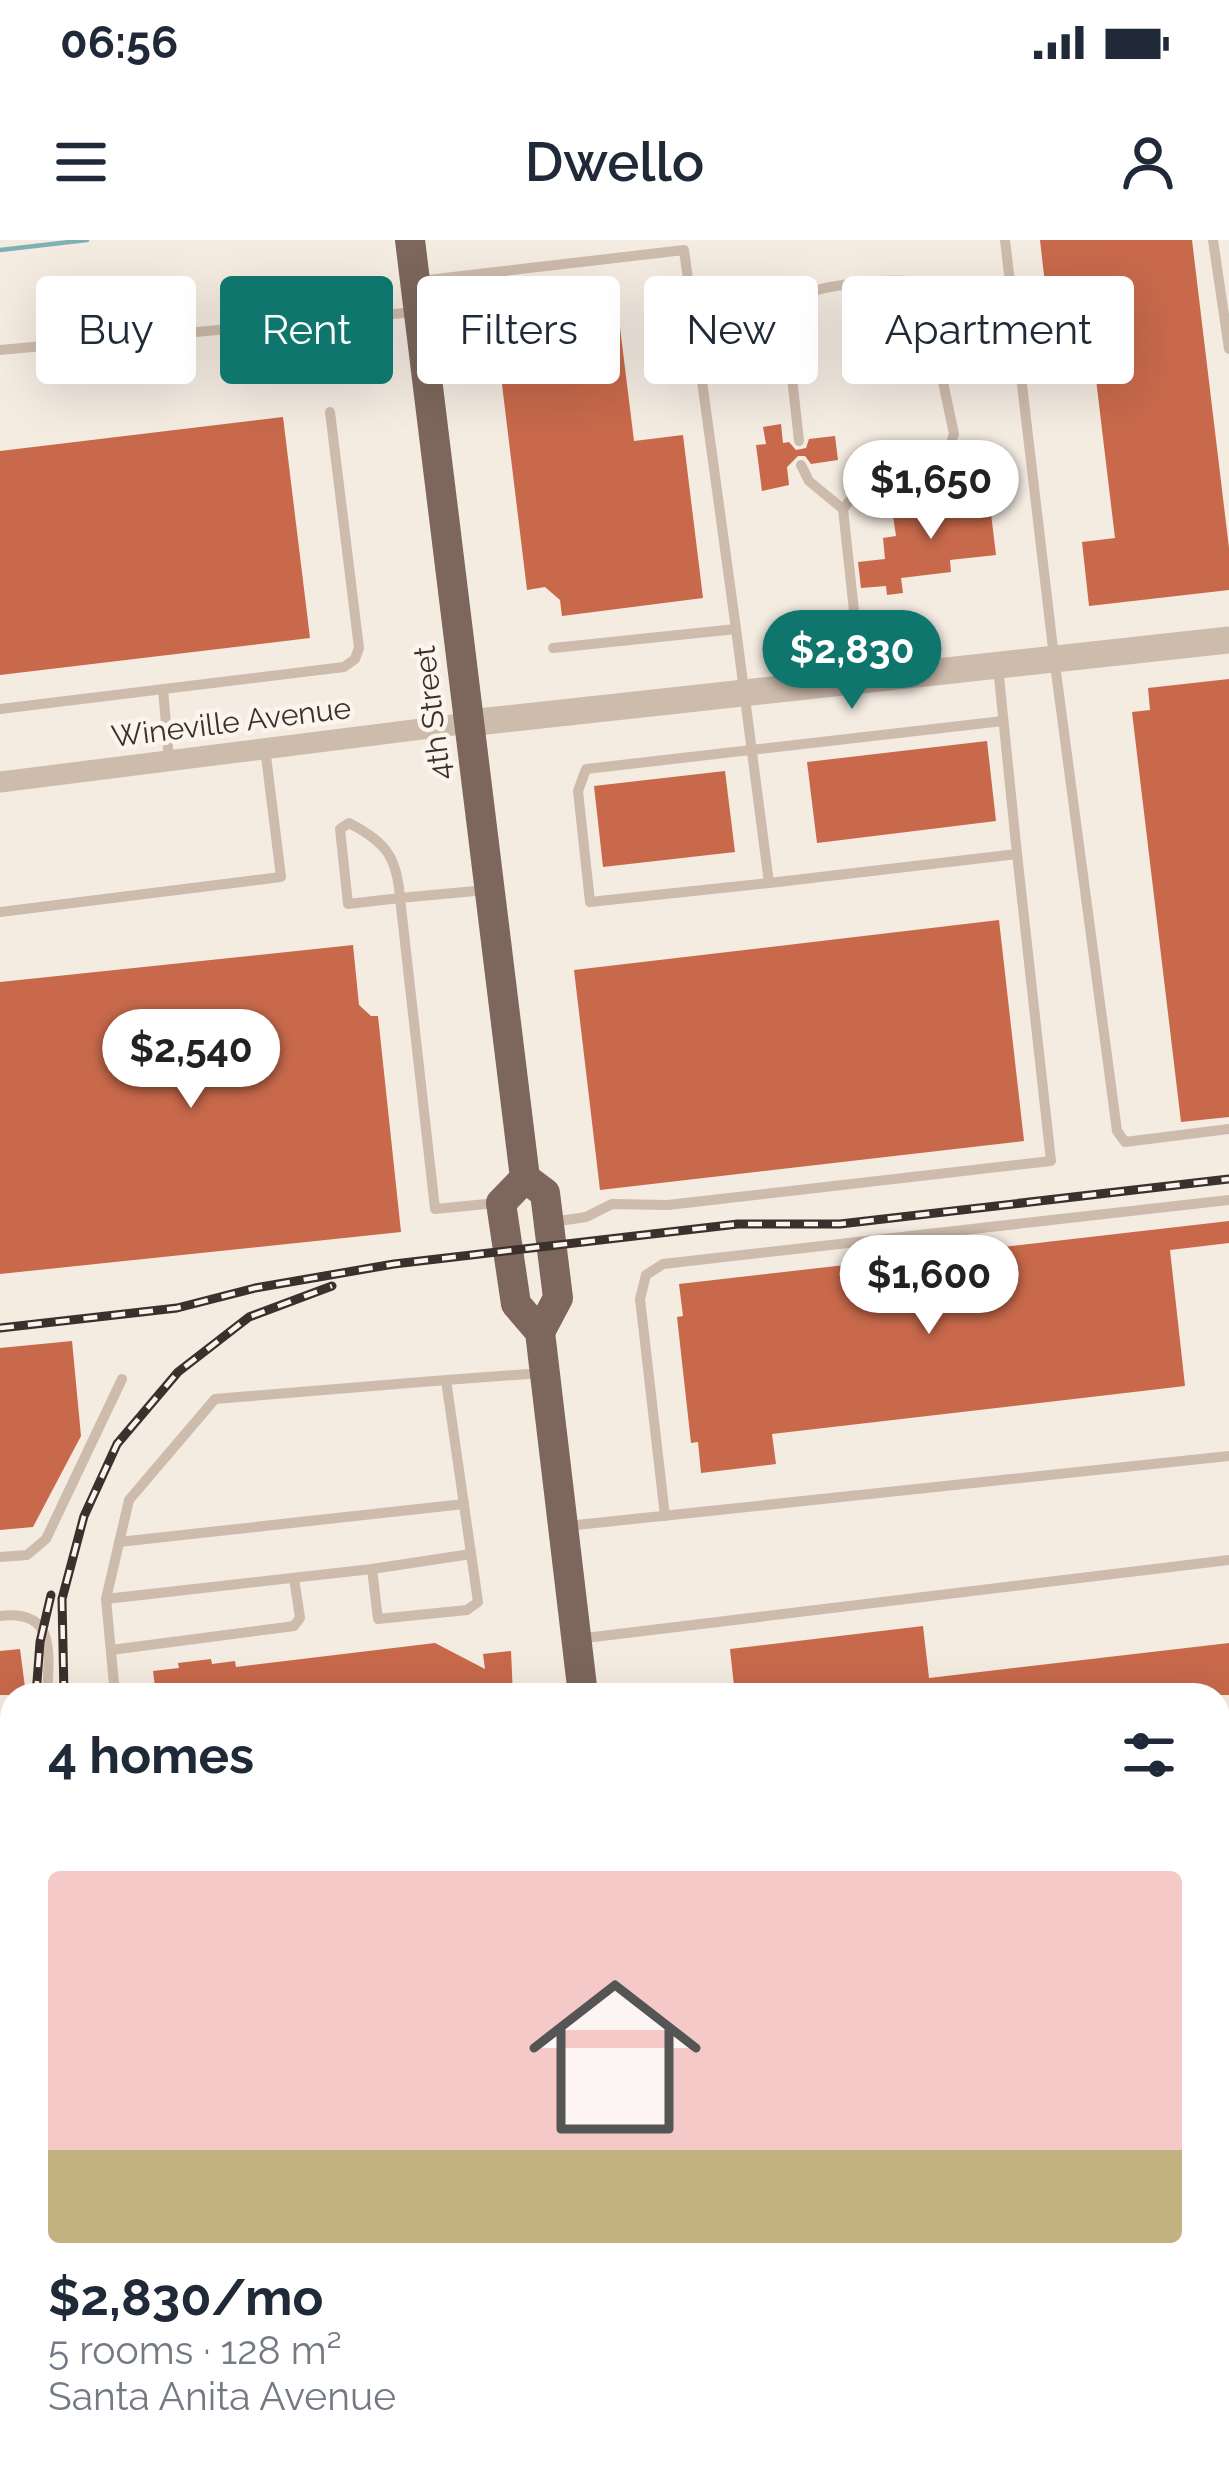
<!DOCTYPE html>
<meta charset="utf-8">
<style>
body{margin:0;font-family:Raleway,sans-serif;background:#f2f2f3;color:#1f2937;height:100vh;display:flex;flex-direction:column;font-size:45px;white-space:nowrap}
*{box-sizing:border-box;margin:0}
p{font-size:39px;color:#747a83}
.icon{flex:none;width:66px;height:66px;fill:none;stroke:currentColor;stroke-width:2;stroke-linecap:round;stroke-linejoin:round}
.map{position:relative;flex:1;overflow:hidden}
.details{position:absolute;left:0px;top:1443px;width:1230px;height:807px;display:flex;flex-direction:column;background:#fff;border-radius:36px 36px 0 0;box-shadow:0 12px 48px #0002}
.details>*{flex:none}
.guide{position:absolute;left:36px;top:36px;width:1158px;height:108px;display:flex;gap:24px}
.price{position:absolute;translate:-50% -102px;padding:0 27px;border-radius:42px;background:#fff;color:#222;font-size:39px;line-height:78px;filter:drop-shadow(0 3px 6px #0008)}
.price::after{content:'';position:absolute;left:50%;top:72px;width:36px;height:27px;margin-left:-18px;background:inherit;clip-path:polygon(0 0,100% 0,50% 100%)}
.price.selected{background:#0f766e;color:#fff}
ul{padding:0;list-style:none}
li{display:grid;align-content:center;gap:24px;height:636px;padding:0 48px}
li span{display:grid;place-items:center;height:372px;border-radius:12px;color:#555}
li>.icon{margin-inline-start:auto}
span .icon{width:216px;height:216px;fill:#fffc;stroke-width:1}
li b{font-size:51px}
h2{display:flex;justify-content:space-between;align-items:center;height:144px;padding:0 48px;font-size:51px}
.chip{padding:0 42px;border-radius:12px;background:#fff;box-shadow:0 12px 48px #0002;font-size:42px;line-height:108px}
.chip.selected{background:#0f766e;color:#fff}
.status{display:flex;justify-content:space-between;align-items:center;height:84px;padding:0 60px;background:#fff;direction:ltr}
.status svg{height:33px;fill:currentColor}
header{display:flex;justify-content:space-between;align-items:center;height:156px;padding:0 48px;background:#fff;font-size:54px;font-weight:600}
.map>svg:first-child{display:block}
</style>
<div class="status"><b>06:56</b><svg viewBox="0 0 49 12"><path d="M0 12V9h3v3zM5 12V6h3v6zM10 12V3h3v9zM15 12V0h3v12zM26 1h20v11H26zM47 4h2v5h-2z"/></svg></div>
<header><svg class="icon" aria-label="menu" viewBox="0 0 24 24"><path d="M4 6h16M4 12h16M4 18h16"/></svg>Dwello<svg class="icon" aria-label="person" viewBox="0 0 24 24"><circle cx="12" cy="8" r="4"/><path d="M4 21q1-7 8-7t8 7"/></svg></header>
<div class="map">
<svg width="1229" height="2248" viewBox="0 0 1229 2248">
<rect width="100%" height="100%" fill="#f4ebe1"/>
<!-- water -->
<polygon fill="#7fb0b2" points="1016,2238 1152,2238 1154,2248 924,2248"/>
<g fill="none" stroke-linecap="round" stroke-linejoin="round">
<!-- stream -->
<polyline stroke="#7fb0b2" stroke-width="4.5" points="0,10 87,0"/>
</g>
<!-- building -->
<g fill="#c8694b">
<polygon points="1040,0 1192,0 1229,308 1229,350 1089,366 1082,302 1115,298 1084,39 1045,44"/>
<polygon points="614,39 634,201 683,195 703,358 562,376 560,360 545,347 527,350 491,54"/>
<polygon points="283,177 310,398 0,435 0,211"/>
<polygon points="781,184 783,203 789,202 796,210 806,208 809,199 835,196 838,220 811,224 805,216 798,216 787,227 789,245 762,251 756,205 766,204 763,187"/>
<polygon points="989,257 996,315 950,320 951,332 901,338 903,353 887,355 886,346 861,348 858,322 885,319 883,298 896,296 892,269"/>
<polygon points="1229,439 1229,877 1181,882 1132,472 1150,470 1148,448"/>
<polygon points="987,501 996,581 817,603 807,522"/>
<polygon points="725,531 735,612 603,627 594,546"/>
<polygon points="999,680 1024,901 600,950 574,730"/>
<polygon points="353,705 359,765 371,776 378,776 401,992 0,1034 0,742"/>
<polygon points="1229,981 1229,1003 1170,1010 1185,1146 772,1194 776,1224 701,1233 698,1202 691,1203 677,1077 683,1076 679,1044"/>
<polygon points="72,1101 81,1196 33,1287 0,1290 0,1108"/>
<polygon points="923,1386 929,1438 1229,1403 1229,1455 735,1455 730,1409"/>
<polygon points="435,1403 485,1429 483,1414 511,1411 513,1455 156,1455 153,1431 179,1428 178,1423 211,1419 212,1424 235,1421 236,1427"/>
<polygon points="20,1409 26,1455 0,1455 0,1411"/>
</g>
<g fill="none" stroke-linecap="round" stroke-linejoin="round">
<!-- service -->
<g stroke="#cdbbac" stroke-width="10">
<polyline points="1005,0 1054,417 1117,891 1125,902 1229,889"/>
<polyline points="1213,0 1229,109"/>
<polyline points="419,41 684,10 736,389 553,408"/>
<polyline points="0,110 415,72"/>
<path d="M799,201L785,74C788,68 791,62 797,58C818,44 898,37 922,43L954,194C938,247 897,243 851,259L843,269L809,241L801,225"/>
<polyline points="843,269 861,436"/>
<polyline points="736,389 769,643 1017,614 998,427"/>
<polyline points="163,449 169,520"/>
<polyline points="0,469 344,427 355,419 359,408 330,172"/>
<path d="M349,583C386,602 397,617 400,658L348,664L340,589Z"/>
<polyline points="769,643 590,662 578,551 586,529 1003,481"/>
<polyline points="486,650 400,658 435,969 497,963"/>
<polyline points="0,672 281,637 265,508"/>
<polyline points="552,982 586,977 612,964 668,965 1051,921 1017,614"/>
<polyline points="446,1140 215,1159 129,1260 106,1359 372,1329 378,1379 467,1370 478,1362 446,1140 542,1133"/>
<polyline points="665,1276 640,1059 646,1035 663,1024 1229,960"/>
<polyline points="567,1286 1229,1216"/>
<polyline points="119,1302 464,1264"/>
<polyline points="0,1317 27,1315 46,1299 122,1139"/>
<polyline points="372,1329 471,1314"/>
<polyline points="106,1359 115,1455"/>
<path d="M0,1376C57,1369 49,1414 47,1455"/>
<polyline points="577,1399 1229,1320"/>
<polyline points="111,1410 294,1386 300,1378 294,1338"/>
<polyline points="1218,2058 1229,2056"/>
<polyline points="0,2145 12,2144"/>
<polyline points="0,2214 12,2213"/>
<polyline points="131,2238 132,2248"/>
<polyline points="203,2238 204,2248"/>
</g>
<!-- minor -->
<g stroke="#cdbbac" stroke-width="21">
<polyline points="0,542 469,483"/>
<polyline points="1218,2185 1229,2184"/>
<polyline points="682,2246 753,2238"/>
</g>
<!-- tertiary -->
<polyline stroke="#cdbbac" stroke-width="27" points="469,483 1229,400"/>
<!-- primary -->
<g stroke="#7d675c" stroke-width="30">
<polyline points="410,0 525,938 545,953 558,1058 540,1092"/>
<polyline points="525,938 501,963 516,1064 540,1092 583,1455"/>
<polyline points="681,2238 682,2248"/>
</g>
<defs>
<g id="rail">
<polyline points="0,1088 177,1068 255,1048 394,1024 738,984 840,984 1229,939"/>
<polyline points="36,1455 40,1402 51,1355"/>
<polyline points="64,1455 62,1359 84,1276 117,1204 178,1132 249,1077 332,1046"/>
</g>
</defs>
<!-- rail casing -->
<use href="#rail" stroke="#3b302b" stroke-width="9"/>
<!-- rail -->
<use href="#rail" stroke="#fbf5ee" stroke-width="4.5" stroke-dasharray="14" stroke-linecap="butt"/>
</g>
<g text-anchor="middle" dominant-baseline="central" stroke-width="9" stroke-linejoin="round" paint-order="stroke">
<!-- street labels -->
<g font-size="30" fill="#3b302b" stroke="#fbf5ee">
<text transform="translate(432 473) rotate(-97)">4th Street</text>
<text transform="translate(231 482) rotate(-7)">Wineville Avenue</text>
</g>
</g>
</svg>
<b class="price" style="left:931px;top:302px">$1,650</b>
<b class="price selected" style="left:852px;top:472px">$2,830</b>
<b class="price" style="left:191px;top:871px">$2,540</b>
<b class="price" style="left:929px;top:1097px">$1,600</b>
<div class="guide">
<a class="chip">Buy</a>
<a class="chip selected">Rent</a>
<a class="chip">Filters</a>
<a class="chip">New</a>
<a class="chip">Apartment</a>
</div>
<section class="details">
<h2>4 homes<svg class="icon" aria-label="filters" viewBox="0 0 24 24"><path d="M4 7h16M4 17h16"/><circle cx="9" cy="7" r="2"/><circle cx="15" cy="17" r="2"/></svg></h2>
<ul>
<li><span style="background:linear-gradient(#f6c9c9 75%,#c2b280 0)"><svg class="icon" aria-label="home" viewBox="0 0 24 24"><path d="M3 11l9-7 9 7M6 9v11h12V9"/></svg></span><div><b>$2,830/mo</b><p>5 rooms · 128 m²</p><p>Santa Anita Avenue</p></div></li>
</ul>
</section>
</div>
